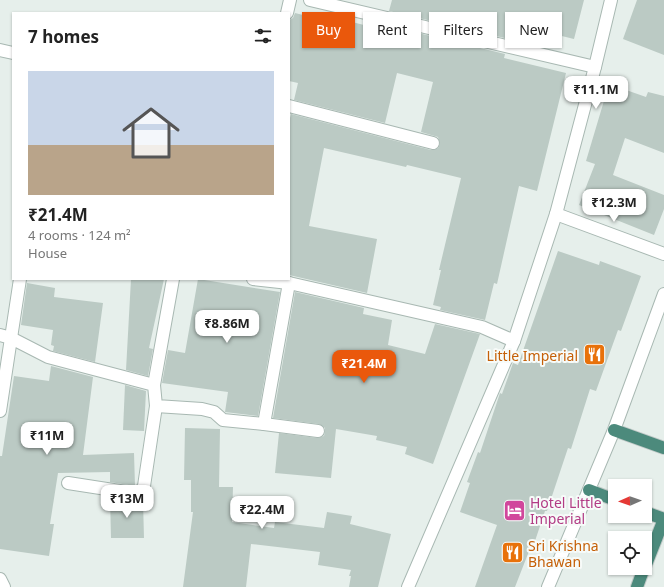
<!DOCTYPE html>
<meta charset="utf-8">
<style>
body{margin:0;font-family:"Noto Sans",sans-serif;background:#f2f2f2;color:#222;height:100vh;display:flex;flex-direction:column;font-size:15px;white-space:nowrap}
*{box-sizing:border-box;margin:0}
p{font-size:13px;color:#767676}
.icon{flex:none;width:22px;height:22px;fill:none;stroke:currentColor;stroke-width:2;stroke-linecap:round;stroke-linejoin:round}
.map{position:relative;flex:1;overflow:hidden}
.side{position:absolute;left:12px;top:12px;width:278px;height:268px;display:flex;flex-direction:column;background:#fff;border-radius:0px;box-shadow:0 1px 3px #0004}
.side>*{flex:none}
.top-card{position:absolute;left:302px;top:12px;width:302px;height:36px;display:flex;gap:8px}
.needle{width:26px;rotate:268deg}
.fabs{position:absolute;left:608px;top:479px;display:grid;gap:8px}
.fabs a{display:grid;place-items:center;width:44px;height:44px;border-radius:0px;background:#fff;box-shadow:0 1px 3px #0004;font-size:20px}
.price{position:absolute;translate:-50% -34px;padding:0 9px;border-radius:8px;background:#fff;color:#222;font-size:13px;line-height:26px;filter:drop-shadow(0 1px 2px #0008)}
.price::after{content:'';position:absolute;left:50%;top:24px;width:12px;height:9px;margin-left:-6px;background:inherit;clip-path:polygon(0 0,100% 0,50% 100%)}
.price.current{background:#ea580c;color:#fff}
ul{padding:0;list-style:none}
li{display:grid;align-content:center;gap:8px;height:212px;padding:0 16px}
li+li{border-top:1px solid #e0e0e0}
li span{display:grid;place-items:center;height:124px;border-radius:0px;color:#555}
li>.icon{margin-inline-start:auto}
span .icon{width:72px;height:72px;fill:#fffc;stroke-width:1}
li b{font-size:17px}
h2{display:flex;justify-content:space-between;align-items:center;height:48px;padding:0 16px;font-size:17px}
.pill{padding:0 14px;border-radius:0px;background:#fff;box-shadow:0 1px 3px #0004;font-size:14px;line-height:36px}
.pill.current{background:#ea580c;color:#fff}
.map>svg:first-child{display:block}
</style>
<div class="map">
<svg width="664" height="587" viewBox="0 0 664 587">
<rect width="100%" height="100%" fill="#e6efeb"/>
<!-- building -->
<g fill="#bbcac4">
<polygon points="392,0 584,0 574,39 513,24 509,39 389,11"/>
<polygon points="637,0 664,0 664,55 623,39"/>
<polygon points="295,13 343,25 344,20 384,30 385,25 505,54 504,58 566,73 537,191 519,186 497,284 494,283 485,320 440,310 441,307 433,305 441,270 439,270 461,178 407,165 406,167 324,148 309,226 377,239 367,293 289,275 289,122 291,114 431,150 438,148 440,144 438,137 421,132 433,82 397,73 385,123 294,100 298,83 289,81 289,20 293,18"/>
<polygon points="609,84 646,97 648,92 664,96 664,153 625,138 613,175 664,195 664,209 654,235 579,205 595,164 586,161"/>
<polygon points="558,251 599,265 600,261 641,276 621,331 618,330 596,391 590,389 571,449 568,448 547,511 545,511 535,541 533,541 515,587 475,587 497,525 460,512 470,483 467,482 478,452 480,453 500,393 502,394 513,363 518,365"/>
<polygon points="131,279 164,279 149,348 153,349 148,376 126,370"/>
<polygon points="198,279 280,292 258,416 225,412 228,392 162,383 168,350 185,353"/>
<polygon points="27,283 55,288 54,297 103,303 95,362 53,351 54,346 51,345 53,330 21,325"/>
<polygon points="295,292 364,308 363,314 392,320 388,345 425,354 435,324 480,334 433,464 405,454 407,447 376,440 377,436 336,429 331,478 275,473 279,433 317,438 324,436 325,432 325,428 319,424 273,418"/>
<polygon points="51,366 93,377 83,455 134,453 135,486 110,482 110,472 58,473 50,524 54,524 49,556 0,549 0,456 2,456 14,376 49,381"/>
<polygon points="125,385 146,391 144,431 123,430"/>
<polygon points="185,428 220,429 219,487 233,487 232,522 274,528 275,522 324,528 327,512 352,516 350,524 391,534 378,587 349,587 351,576 349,576 351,570 318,565 320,552 251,544 246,587 183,587 193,512 191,512 191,480 184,480"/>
<polygon points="110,497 138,501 143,500 144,538 111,538"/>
</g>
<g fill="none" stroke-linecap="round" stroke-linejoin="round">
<defs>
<g id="minor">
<polyline points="310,0 595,67"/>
<polyline points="287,13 290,0"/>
<polyline points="0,50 13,53"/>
<polyline points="289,106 433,143"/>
<polyline points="556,214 664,254"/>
<polyline points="253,279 289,283"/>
<polyline points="0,335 11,338 20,279"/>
<polyline points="154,385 173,279"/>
<polyline points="0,411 11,338 48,357 154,385 156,406 202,409 214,412 223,420 264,424 289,283 482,327 514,341"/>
<polyline points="264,424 318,431"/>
<polyline points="68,483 139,494 144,486 156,406"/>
<polyline points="0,579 4,587"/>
<polyline points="408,587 514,341 556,214 595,67 611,0"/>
</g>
<polyline id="tertiary" points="548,587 614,430 664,294"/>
<g id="trunk">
<polyline points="614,430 664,448"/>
<polyline points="589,490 615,500"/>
<polyline points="645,512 664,519"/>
<polyline points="645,567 664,519"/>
<polyline points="637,587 644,568"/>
</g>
</defs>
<!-- minor casing -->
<use href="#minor" stroke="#a8b8b2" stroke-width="14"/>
<!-- tertiary casing -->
<use href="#tertiary" stroke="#a8b8b2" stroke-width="14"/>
<!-- trunk casing -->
<use href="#trunk" stroke="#c2cac8" stroke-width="14"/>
<!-- minor -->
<use href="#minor" stroke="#fff" stroke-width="12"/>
<!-- tertiary -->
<use href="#tertiary" stroke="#fff" stroke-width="12"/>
<!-- trunk -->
<use href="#trunk" stroke="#4c8a7c" stroke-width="12"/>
</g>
<!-- icons -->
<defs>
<symbol id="restaurant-square" viewBox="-11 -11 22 22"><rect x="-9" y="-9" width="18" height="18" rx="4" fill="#e8710a" stroke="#f7fbf9"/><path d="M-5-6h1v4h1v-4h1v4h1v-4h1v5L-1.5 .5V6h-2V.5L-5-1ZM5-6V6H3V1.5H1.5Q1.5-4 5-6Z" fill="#fff"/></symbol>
<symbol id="hotel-square" viewBox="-11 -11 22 22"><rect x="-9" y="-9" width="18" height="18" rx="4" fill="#d1479c" stroke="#f7fbf9"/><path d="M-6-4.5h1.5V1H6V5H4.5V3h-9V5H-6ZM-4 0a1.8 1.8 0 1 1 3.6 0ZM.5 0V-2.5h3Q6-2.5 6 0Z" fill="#fff"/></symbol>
</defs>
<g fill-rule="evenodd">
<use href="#restaurant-square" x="582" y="342" width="25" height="25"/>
<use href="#hotel-square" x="502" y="498" width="25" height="25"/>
<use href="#restaurant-square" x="500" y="540" width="25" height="25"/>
</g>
<g text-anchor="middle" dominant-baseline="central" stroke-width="4" stroke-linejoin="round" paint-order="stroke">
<!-- food labels -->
<g font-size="14" fill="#c56008" stroke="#f7fbf9" text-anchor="end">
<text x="578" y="355">Little Imperial</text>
<text x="528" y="545" text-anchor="start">Sri Krishna<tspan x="528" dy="16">Bhawan</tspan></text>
</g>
<!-- hotel labels -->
<g font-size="14" fill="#b23c85" stroke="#f7fbf9" text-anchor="start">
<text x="530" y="502">Hotel Little<tspan x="530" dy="16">Imperial</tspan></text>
</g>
</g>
</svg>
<div class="fabs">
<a><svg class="needle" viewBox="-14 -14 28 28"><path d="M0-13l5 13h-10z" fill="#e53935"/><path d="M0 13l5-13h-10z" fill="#767676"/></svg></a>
<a><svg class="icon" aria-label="locate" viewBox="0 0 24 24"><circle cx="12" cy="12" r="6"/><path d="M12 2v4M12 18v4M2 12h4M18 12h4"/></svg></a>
</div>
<b class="price" style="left:596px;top:110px">₹11.1M</b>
<b class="price" style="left:614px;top:223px">₹12.3M</b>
<b class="price" style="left:227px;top:344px">₹8.86M</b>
<b class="price current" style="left:364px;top:384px">₹21.4M</b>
<b class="price" style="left:47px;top:456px">₹11M</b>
<b class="price" style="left:127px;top:519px">₹13M</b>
<b class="price" style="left:262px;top:530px">₹22.4M</b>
<div class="top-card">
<a class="pill current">Buy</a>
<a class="pill">Rent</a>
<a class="pill">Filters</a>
<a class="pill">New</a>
</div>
<section class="side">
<h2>7 homes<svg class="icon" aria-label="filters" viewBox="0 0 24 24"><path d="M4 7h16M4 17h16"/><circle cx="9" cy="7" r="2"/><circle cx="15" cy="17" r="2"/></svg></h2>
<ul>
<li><span style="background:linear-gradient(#c9d6e8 60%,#b9a48a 0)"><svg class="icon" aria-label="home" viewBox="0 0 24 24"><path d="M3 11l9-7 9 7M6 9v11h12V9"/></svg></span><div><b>₹21.4M</b><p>4 rooms · 124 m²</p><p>House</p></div></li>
</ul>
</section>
</div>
